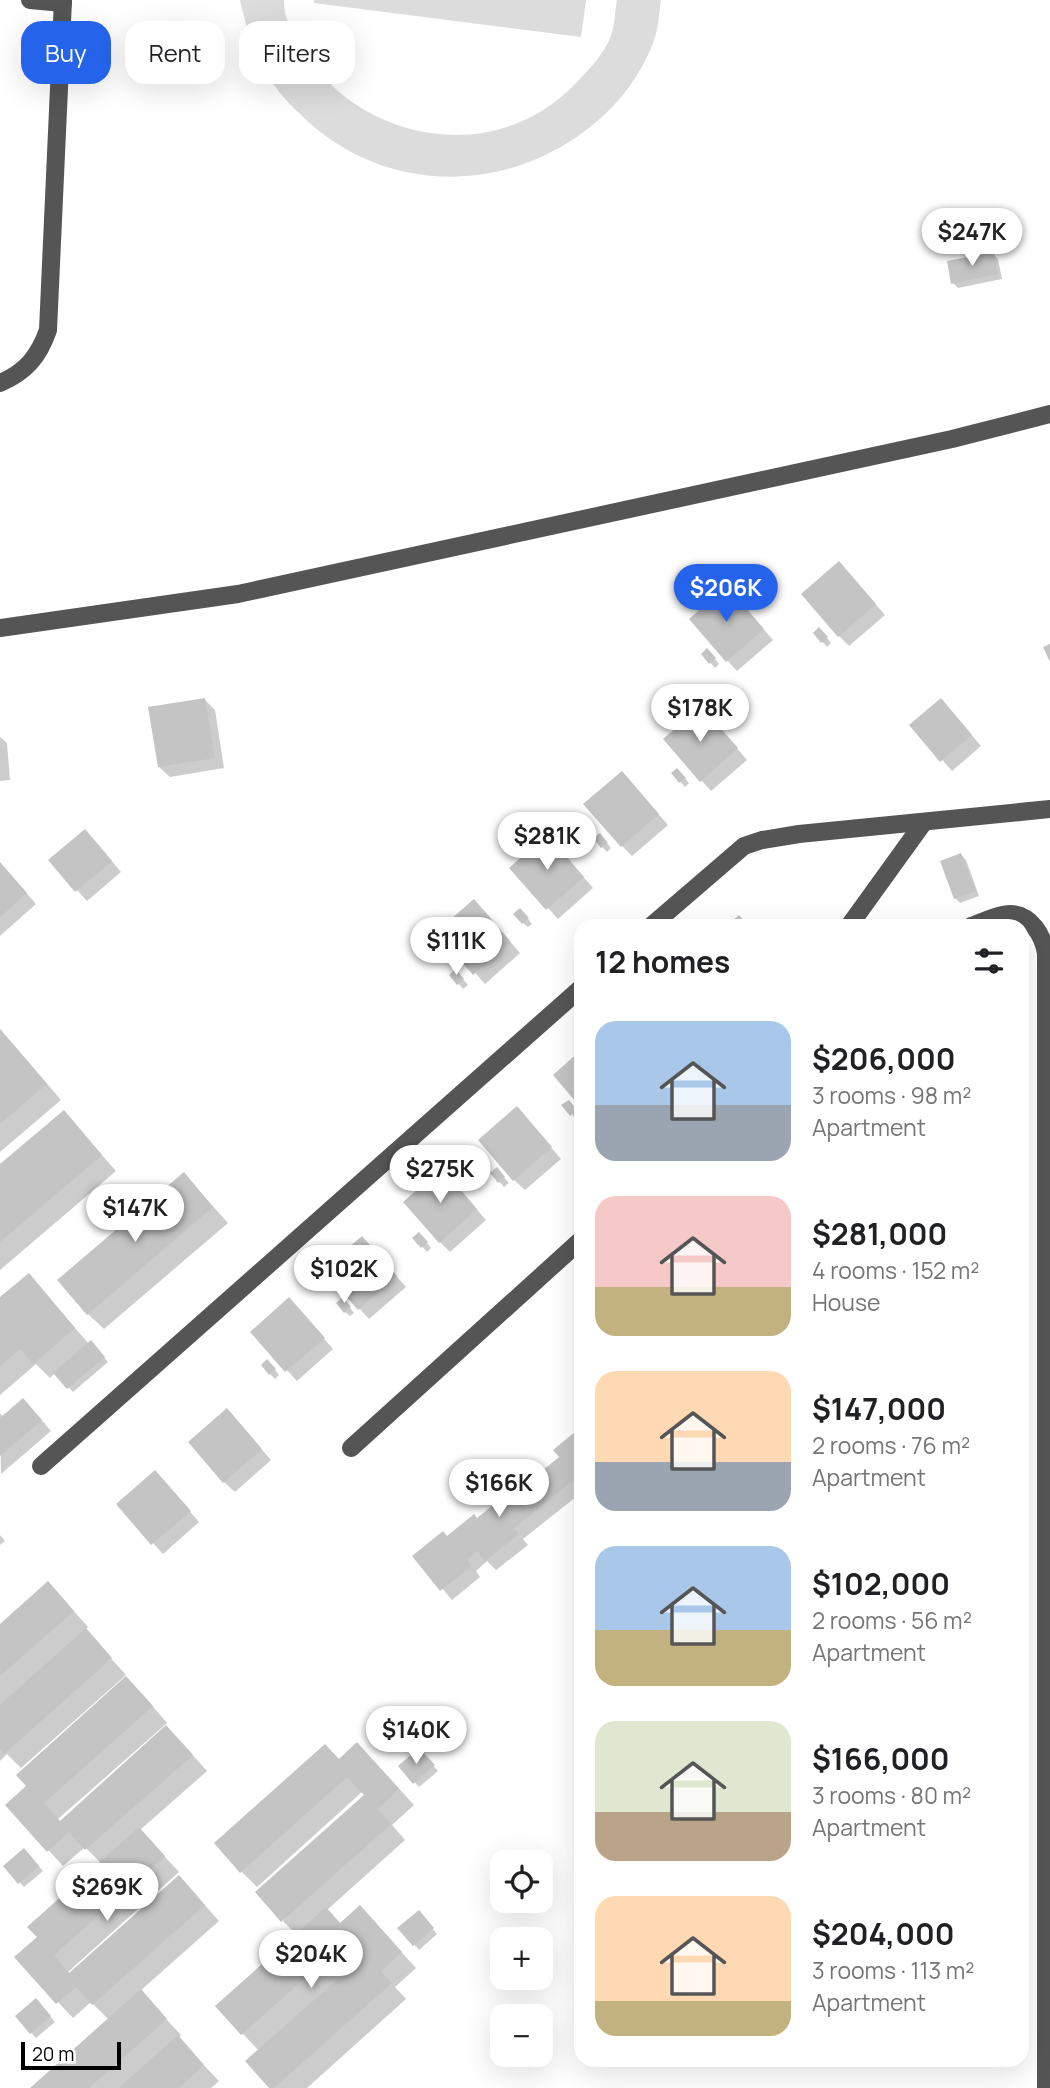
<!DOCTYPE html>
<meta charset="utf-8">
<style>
body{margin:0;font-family:Manrope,sans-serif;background:#f6f6f6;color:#202124;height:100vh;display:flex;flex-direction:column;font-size:26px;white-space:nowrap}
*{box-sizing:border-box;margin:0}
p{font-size:23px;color:#757577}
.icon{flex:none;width:38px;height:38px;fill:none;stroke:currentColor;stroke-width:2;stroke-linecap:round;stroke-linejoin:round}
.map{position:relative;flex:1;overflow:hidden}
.sheet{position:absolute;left:574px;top:919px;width:455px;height:1148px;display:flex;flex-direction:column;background:#fff;border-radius:21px;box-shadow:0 7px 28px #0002}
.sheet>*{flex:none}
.banner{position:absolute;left:21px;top:21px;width:448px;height:63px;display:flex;gap:14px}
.tools{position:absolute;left:490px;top:1850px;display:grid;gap:14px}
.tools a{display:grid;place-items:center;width:63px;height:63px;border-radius:14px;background:#fff;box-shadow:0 7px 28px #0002;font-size:35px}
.scale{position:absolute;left:21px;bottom:18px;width:100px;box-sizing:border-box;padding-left:7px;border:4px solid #000;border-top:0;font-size:19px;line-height:24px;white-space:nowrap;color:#000;-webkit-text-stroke:5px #fff;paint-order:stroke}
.price{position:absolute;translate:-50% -60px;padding:0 16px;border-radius:24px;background:#fff;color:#222;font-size:23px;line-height:46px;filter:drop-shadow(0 2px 4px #0008)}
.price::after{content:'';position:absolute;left:50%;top:42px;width:21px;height:16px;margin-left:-10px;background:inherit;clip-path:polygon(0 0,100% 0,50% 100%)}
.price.current{background:#2563eb;color:#fff}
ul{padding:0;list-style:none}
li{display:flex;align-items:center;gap:21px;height:175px;padding:0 21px}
li span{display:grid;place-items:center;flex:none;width:196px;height:140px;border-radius:21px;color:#555}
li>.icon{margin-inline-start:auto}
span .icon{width:84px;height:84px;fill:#fffc;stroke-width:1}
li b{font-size:30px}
h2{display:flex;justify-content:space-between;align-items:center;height:84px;padding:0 21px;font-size:30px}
.tag{padding:0 24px;border-radius:21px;background:#fff;box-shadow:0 7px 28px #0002;font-size:24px;line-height:63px}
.tag.current{background:#2563eb;color:#fff}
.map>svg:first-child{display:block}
</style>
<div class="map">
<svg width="1050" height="2088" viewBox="0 0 1050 2088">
<rect width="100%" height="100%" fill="#fff"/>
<!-- green -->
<g fill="#dcdcdc">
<path d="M240,0H284C283,20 297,42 308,58C370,146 500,164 576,83C589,70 608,49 612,32C615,22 615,10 617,0H661C659,12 659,25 655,37C642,77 613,112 578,136C492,196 377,190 301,115C286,101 271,84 262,65C251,44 245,23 240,0Z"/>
<polygon points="314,0 586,0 581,37 314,3"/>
</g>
<!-- shadow -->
<g fill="#0003">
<polygon points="993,254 998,259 1002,279 958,288 953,283"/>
<polygon points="849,574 885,615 849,646 839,636"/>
<polygon points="737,599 773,640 737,671 727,660"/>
<polygon points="815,633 824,634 831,643 827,647"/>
<polygon points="703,654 712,655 719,664 715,668"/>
<polygon points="204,699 215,710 224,768 170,777 159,767"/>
<polygon points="951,711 981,746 952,771 912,725"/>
<polygon points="711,718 747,760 711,791 701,780"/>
<polygon points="0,737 7,743 10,780 0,781"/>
<polygon points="673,773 682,775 689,783 685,787"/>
<polygon points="632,784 668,825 632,856 622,846"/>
<polygon points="595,839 604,840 611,848 607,852"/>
<polygon points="95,841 121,872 87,901 51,861"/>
<polygon points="557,847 593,888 558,919 512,868"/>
<polygon points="961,855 966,860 979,896 960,903 955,898"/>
<polygon points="0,863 36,904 0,936"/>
<polygon points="484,912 520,953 485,984 439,932"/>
<polygon points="525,915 532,924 528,927 523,923"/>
<polygon points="451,975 460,976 468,985 463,989"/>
<polygon points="0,1029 61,1100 0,1152"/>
<polygon points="573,1107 581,1116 576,1119 572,1115"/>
<polygon points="64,1112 116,1171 0,1270 0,1166"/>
<polygon points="527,1119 561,1159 525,1190 514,1180"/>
<polygon points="492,1173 501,1174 509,1183 504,1187"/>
<polygon points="184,1174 228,1223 104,1329 88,1314"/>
<polygon points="452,1181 486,1220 450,1252 440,1242"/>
<polygon points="415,1238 424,1239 431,1248 427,1252"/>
<polygon points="372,1248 406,1287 369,1319 325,1270"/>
<polygon points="29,1275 89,1344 96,1347 108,1362 73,1392 55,1373 50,1378 36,1364 0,1395 0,1300"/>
<polygon points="347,1304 354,1313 350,1316 345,1312"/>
<polygon points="299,1310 333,1349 297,1381 252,1332"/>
<polygon points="272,1366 279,1375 275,1379 270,1374"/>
<polygon points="34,1411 51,1431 1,1474 0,1413 4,1418"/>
<polygon points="237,1421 271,1460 235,1492 224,1482"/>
<polygon points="581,1430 581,1493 523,1539 528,1545 496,1570 487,1561 476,1571 480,1577 452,1600 415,1556 514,1496 562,1457"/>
<polygon points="165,1483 199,1522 163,1554 153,1543"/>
<polygon points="0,1535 5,1541 0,1545"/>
<polygon points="63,1599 88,1627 85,1630 126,1675 21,1768 7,1754 0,1761 0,1626"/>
<polygon points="142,1694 167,1723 58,1819 61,1822 182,1743 207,1771 140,1830 179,1872 68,1972 70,1975 194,1893 219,1921 140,1991 181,2035 178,2038 219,2081 211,2088 33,2088 109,2020 91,2002 73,2018 16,1957 39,1937 101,1863 85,1847 63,1866 7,1805"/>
<polygon points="419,1750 438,1771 419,1787 400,1766"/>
<polygon points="373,1760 414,1805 392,1825 405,1840 327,1910 341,1924 375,1923 416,1968 395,1987 406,1999 307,2088 271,2088 259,2051 217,2006 297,1935 283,1921 367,1795 362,1792 257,1887 241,1871 339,1761"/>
<polygon points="29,1855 43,1871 24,1887 5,1866"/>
<polygon points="423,1917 437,1934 419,1950 400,1928"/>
<polygon points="36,2001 55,2022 36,2038 17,2017"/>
</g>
<!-- building -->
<g fill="#c4c4c4">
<polygon points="994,252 998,274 951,284 947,261"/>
<polygon points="839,561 876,604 838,637 801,594"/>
<polygon points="727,586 764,629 726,662 689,619"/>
<polygon points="819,627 828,637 821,643 813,633"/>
<polygon points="1050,644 1050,662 1043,647"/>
<polygon points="707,648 716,658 709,664 701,654"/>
<polygon points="205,698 215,758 158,767 148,707"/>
<polygon points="941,698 972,735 940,762 909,725"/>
<polygon points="701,706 738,748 700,782 663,739"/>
<polygon points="677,768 686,778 679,783 671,773"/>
<polygon points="622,771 659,814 621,847 583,804"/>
<polygon points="85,829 112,861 75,892 48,860"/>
<polygon points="600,833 608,843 601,848 593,838"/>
<polygon points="547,834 584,877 546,910 509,868"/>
<polygon points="961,853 976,891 954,899 940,861"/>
<polygon points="0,862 27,893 0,917"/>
<polygon points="474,899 511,942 473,975 436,932"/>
<polygon points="520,908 529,918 522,924 513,914"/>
<polygon points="739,915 748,926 726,926"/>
<polygon points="456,969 464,979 457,985 449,975"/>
<polygon points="0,1029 47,1084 0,1124"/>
<polygon points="581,1050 581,1108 553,1075"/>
<polygon points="569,1100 577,1110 570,1116 561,1105"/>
<polygon points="517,1106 552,1147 513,1181 478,1140"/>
<polygon points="64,1110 102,1155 0,1242 0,1164"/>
<polygon points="497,1167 505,1177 498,1183 490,1173"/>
<polygon points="442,1168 477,1209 439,1243 403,1202"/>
<polygon points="184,1172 213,1207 87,1315 57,1280"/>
<polygon points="419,1232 428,1242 421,1248 412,1238"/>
<polygon points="362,1236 397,1276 358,1310 323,1270"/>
<polygon points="29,1273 75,1328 33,1364 20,1349 0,1366 0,1297"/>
<polygon points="289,1297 325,1338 285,1372 250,1332"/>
<polygon points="343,1297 351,1307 344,1313 336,1303"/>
<polygon points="91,1340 105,1357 67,1389 53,1373"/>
<polygon points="267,1359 276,1369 269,1375 261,1365"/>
<polygon points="23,1398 42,1420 0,1456 0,1418"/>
<polygon points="227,1408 262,1449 223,1483 188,1442"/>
<polygon points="581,1421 581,1474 514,1528 519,1534 485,1561 477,1551 467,1560 472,1566 440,1591 412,1556 443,1531 447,1536 474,1514 477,1518 511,1491 514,1494 559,1457 553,1450 580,1428 576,1424"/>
<polygon points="155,1470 191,1511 151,1545 116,1504"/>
<polygon points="48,1581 74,1611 0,1676 0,1624"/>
<polygon points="86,1628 112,1658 4,1754 0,1749 0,1705"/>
<polygon points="126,1676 153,1706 44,1803 60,1821 166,1725 193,1755 85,1850 69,1832 47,1852 5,1805 26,1786 16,1775"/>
<polygon points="357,1742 399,1789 378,1809 391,1824 281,1922 255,1892 364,1795 347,1777 240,1873 214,1843 325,1744 339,1759"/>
<polygon points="419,1748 435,1765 413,1784 398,1766"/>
<polygon points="139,1827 165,1856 54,1955 69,1973 179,1875 205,1905 92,2005 76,1987 56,2004 14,1957 37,1937 27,1927"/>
<polygon points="24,1848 39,1866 18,1884 3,1866"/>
<polygon points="360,1905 402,1952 381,1971 392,1983 274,2088 269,2088 245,2061 364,1956 349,1939 241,2035 215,2006 326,1907 340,1923"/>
<polygon points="419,1910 434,1928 413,1946 397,1928"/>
<polygon points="141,1989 167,2019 89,2088 30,2088"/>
<polygon points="36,1998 51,2016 30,2034 15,2016"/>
<polygon points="178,2035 204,2065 179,2088 119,2088"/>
</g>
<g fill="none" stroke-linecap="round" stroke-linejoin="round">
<!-- minor -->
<g stroke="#555" stroke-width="18">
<polyline points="30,0 63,3"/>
<path d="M0,383C26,372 39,356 48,330L63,0"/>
<polyline points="0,628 238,594 952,439 1050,414"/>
<polyline points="651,926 744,846 762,840 799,834 1050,809"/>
<polyline points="849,926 924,822"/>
<path d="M971,926C983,922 998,914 1010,914C1031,914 1043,936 1046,953V2088"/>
<polyline points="351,1448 581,1240"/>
<polyline points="41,1466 581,988"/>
</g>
</g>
</svg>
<div class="tools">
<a><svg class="icon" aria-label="locate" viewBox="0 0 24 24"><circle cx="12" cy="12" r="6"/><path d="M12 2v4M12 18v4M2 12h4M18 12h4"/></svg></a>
<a>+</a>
<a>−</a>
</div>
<div class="scale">20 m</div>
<b class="price" style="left:972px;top:268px">$247K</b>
<b class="price current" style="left:726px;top:624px">$206K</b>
<b class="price" style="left:700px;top:744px">$178K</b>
<b class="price" style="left:547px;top:872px">$281K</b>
<b class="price" style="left:456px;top:977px">$111K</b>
<b class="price" style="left:440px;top:1205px">$275K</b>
<b class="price" style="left:135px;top:1244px">$147K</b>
<b class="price" style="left:344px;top:1305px">$102K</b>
<b class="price" style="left:499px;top:1519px">$166K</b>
<b class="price" style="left:416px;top:1766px">$140K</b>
<b class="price" style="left:107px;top:1923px">$269K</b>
<b class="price" style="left:311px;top:1990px">$204K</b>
<div class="banner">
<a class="tag current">Buy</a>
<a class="tag">Rent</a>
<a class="tag">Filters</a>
</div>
<section class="sheet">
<h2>12 homes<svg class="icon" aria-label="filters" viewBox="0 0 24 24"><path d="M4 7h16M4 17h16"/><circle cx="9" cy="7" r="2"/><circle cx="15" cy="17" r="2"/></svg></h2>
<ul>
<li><span style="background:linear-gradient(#a9c7e8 60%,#9aa5b1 0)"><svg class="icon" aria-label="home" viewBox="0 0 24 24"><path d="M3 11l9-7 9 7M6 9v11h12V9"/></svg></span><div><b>$206,000</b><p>3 rooms · 98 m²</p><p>Apartment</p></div></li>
<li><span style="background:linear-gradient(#f6c9c9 65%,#c2b280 0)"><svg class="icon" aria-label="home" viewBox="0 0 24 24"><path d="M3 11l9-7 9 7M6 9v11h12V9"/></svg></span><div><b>$281,000</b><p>4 rooms · 152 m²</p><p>House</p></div></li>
<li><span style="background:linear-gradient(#ffd9b3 65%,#9aa5b1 0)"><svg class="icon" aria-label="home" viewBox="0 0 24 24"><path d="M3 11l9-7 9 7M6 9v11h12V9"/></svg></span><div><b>$147,000</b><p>2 rooms · 76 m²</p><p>Apartment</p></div></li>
<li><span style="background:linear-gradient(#a9c7e8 60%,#c2b280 0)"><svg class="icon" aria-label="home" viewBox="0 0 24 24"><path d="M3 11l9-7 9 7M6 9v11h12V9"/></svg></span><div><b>$102,000</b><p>2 rooms · 56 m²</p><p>Apartment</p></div></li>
<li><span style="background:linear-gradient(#dfe7d0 65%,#b9a48a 0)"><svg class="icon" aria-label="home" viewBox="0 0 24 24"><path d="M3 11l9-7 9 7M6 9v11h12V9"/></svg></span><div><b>$166,000</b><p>3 rooms · 80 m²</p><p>Apartment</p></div></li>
<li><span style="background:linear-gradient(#ffd9b3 75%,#c2b280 0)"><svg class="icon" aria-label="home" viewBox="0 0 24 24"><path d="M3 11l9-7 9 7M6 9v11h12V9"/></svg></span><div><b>$204,000</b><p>3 rooms · 113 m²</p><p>Apartment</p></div></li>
</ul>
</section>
</div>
